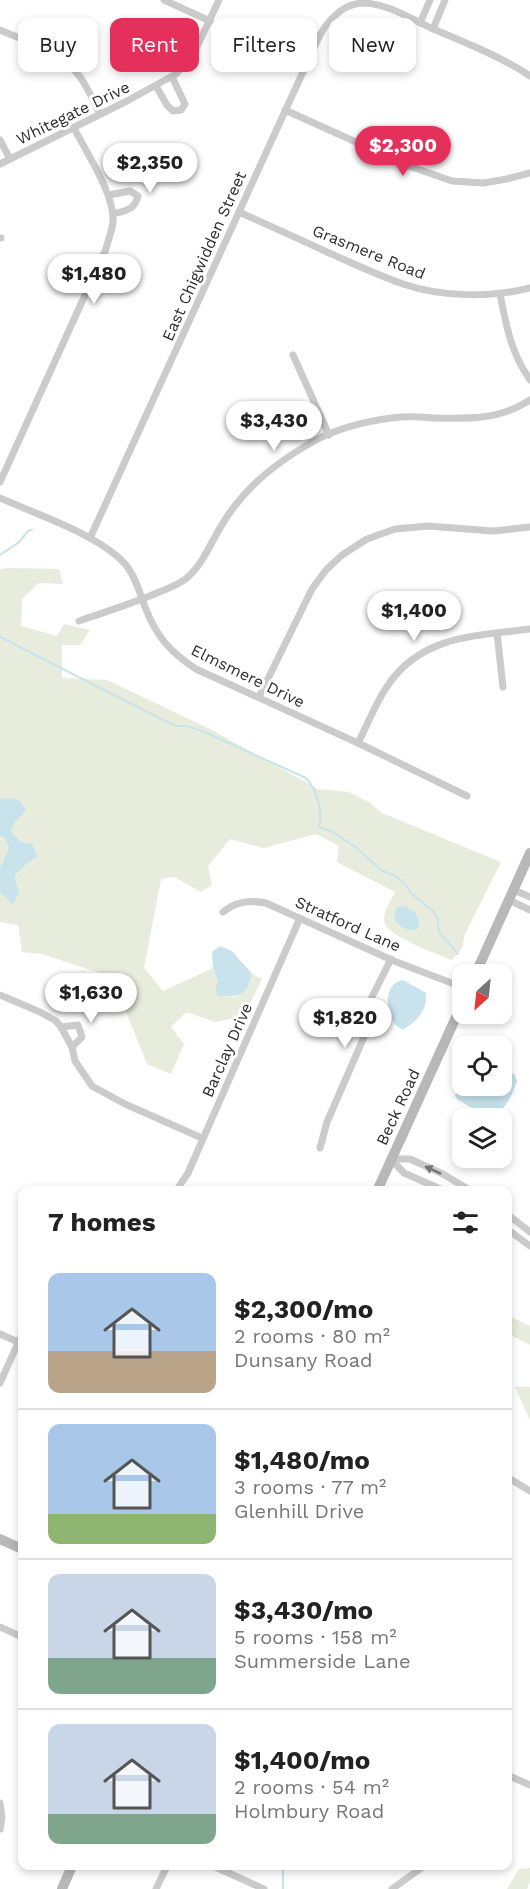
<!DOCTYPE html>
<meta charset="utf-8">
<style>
body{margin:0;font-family:"Work Sans",sans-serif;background:#f6f6f6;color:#222;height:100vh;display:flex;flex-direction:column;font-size:22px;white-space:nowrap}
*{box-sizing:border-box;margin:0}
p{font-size:20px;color:#767676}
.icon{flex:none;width:33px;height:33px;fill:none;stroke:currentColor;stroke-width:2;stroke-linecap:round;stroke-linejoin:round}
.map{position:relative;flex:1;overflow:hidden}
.sheet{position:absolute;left:18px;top:1186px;width:494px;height:684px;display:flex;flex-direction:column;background:#fff;border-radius:12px;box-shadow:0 3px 9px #0003}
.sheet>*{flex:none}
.guide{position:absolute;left:18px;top:18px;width:495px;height:54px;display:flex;gap:12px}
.needle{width:39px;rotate:207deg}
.fabs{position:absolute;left:452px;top:964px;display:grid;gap:12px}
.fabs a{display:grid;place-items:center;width:60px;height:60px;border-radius:12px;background:#fff;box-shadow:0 3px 9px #0003;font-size:30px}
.price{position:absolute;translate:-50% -51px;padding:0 14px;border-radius:21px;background:#fff;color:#222;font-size:20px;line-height:39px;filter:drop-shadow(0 2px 3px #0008)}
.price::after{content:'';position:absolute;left:50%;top:36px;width:18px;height:14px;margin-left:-9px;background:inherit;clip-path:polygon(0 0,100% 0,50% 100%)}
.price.current{background:#e5305b;color:#fff}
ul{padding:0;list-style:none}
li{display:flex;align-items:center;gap:18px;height:150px;padding:0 30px}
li+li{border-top:2px solid #e0e0e0}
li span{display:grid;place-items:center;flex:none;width:168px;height:120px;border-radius:12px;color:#555}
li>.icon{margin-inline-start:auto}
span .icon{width:72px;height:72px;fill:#fffc;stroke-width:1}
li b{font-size:26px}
h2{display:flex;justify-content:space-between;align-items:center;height:72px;padding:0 30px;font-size:26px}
.pill{padding:0 21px;border-radius:12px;background:#fff;box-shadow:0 3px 9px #0003;font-size:21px;line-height:54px}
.pill.current{background:#e5305b;color:#fff}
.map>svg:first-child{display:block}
</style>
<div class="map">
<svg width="530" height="1889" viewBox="0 0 530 1889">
<rect width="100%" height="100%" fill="#fff"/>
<!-- green -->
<g fill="#e7ecdc">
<path d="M9,568L59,569L63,584L39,583L22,599L21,626L57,636L64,624L90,630L80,645H62V678L107,680L210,729L318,789L349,792L369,802L382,813L501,862L465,934L462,948L452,960C439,955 390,937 385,924C381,914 391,900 395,892L337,862L339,846L316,834L264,848L230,839L208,866L212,885L201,892L174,877L161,879L144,968L163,991L213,968L218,982L219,996L236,997L250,982L252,974L262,979L244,1016L215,1022L186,1012L171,1027L184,1044L171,1074L147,1064L112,977L42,954L22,952L18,925L0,922V569Z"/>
<polygon points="507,1315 530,1326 530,1345 507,1333"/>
<polygon points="515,1387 530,1387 530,1420"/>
<polygon points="530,1868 530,1882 527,1889 507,1889 519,1869"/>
</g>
<!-- water -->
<g fill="#c8e3ec">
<polygon points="6,798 19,800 26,810 14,823 11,832 21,842 32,844 37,856 24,866 14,876 19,893 13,904 0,892 0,868 9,848 5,838 0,836 0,799"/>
<path d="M404,906L415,912L420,923L416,930C406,930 400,928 394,919L397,907Z"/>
<path d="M220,946L232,951L252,974C247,996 239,997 219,996L215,991L218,982L213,968L212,952Z"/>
<path d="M403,980L426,993C427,1011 418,1020 403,1030C401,1028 397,1027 395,1024C385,1011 383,984 403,980Z"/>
<path d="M501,1065L515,1075L517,1081C503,1122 490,1120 457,1099L455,1095L462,1079V1086H501Z"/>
</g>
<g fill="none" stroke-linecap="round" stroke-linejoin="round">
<!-- stream -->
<g stroke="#c8e3ec" stroke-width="2">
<polyline points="0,555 18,543 29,530 32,530"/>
<path d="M0,637L159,718L176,726H187L202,731L306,778C317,790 323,811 319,827L331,831L357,848L381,870L397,877L405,884L411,893L434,912L438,920V927L440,933L458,954"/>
<polyline points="283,1866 283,1889"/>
</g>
<!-- street -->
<g stroke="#cbcbcb" stroke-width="7">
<polyline points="164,0 210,21"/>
<polyline points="420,23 430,0"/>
<polyline points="433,29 445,0"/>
<path d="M0,30C27,42 62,52 80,77C88,88 94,102 100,114"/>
<polyline points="156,86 167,105 173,111 181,110 185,104 172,77"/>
<polyline points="285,110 409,166 452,181 483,183 507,179 530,173"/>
<polyline points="0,140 10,159"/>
<polyline points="0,164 127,101 176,74 194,53 219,0"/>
<path d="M109,195L130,191L138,196C135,210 125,211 113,214"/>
<path d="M239,212C268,225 297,238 327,252C352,263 377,275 403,284C441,297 491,298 530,288"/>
<polyline points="0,238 1,238"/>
<path d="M500,294C506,325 511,353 530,380"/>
<polyline points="293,355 329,435"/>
<path d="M0,482L106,249C108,240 112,231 113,222C115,195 86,152 74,128"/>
<path d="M0,498C36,514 100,535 126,565C135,576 140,593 145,607C156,636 170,652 196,669L358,743L467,796"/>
<path d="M90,538L318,39C326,22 342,4 362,3C387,3 409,18 431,28C464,42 500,56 530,76"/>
<path d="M79,621C105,612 131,604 157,593C168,588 180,585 189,576C204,562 212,540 223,523C246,485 283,457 322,437C345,426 376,419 401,417C412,416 423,417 433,418C469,419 499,420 530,400"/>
<polyline points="497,633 503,687"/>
<polyline points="259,697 312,589 326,570 342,555 367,539 395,529 428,526 493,531 530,527"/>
<path d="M358,743C368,724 376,702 388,685C422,635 476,636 530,629"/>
<polyline points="514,890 530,897"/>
<polyline points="509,900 530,910"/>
<path d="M223,912C235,902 251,900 266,903L394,961L462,987"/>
<polyline points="0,995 40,1012 56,1021 61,1027 72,1047 75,1061 92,1086 125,1104 202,1138"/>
<polyline points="61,1027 78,1025 82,1037 72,1047"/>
<polyline points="320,1148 327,1122 367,1030 372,997 391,959"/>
<polyline points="391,1159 410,1159 443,1174 471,1191"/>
<polyline points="391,1159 404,1173 445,1191"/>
<polyline points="176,1191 188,1173 300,918"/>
<polyline points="507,1214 530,1232"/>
<polyline points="507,1229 530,1246"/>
<polyline points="0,1334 18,1342"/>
<polyline points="0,1383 22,1334"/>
<polyline points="507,1477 530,1491"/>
<polyline points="0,1627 22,1637"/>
<polyline points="507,1775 530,1785"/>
<polyline points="0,1803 2,1818 0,1829"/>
<polyline points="213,1866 264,1889"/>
<polyline points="156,1889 167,1866"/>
<polyline points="392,1889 424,1866"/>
</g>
<!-- secondary -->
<g stroke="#b8b8b8" stroke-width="10">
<polyline points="475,975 530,853"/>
<polyline points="377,1191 462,1004"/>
<polyline points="0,1539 22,1549"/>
<polyline points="62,1889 72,1866"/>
</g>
</g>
<!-- one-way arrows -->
<defs><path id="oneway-solid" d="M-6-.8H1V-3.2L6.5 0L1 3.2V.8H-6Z" transform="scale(1.5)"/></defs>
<use fill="#757575" href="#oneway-solid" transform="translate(433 1170) rotate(-155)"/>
<g text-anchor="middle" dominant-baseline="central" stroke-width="6" stroke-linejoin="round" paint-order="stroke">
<!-- street labels -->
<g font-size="16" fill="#2e2e2e" stroke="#fff">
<text transform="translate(73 113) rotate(-26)">Whitegate Drive</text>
<text transform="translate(369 252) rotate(22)">Grasmere Road</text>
<text transform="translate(204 256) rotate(-66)">East Chigwidden Street</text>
<text transform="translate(248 676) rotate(26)">Elmsmere Drive</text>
<text transform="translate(348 924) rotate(24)">Stratford Lane</text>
<text transform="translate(227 1050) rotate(-66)">Barclay Drive</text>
<text transform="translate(398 1107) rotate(-65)">Beck Road</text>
</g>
</g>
</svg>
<div class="fabs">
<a><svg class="needle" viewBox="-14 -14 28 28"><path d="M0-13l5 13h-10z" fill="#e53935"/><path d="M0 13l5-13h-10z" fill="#767676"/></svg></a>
<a><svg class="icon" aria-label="locate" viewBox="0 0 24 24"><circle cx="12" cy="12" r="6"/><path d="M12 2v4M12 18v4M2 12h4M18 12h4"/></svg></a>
<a><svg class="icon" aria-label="layers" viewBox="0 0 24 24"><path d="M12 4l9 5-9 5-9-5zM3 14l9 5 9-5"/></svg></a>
</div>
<b class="price current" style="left:403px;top:177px">$2,300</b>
<b class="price" style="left:150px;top:194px">$2,350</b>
<b class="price" style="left:94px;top:305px">$1,480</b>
<b class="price" style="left:274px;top:452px">$3,430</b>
<b class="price" style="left:414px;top:642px">$1,400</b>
<b class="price" style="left:91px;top:1024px">$1,630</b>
<b class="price" style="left:345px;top:1049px">$1,820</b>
<div class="guide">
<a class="pill">Buy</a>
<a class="pill current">Rent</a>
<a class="pill">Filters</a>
<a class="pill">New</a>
</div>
<section class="sheet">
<h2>7 homes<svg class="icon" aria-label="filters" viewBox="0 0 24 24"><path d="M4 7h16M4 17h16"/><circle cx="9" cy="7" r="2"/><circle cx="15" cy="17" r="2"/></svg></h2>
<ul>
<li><span style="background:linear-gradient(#a9c7e8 65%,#b9a48a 0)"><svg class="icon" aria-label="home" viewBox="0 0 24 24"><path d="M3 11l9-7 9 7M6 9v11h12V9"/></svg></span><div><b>$2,300/mo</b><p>2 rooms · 80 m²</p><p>Dunsany Road</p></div></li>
<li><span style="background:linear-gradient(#a9c7e8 75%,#8fb573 0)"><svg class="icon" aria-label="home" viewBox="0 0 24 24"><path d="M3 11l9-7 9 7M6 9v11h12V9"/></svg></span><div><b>$1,480/mo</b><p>3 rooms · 77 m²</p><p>Glenhill Drive</p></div></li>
<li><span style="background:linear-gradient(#c9d6e8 70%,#7fa58c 0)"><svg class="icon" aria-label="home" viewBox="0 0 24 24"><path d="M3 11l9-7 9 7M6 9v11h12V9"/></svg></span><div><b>$3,430/mo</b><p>5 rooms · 158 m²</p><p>Summerside Lane</p></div></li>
<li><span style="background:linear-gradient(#c9d6e8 75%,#7fa58c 0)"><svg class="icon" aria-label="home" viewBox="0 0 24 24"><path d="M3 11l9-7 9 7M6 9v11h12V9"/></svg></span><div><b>$1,400/mo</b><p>2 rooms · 54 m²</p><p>Holmbury Road</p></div></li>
</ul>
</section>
</div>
